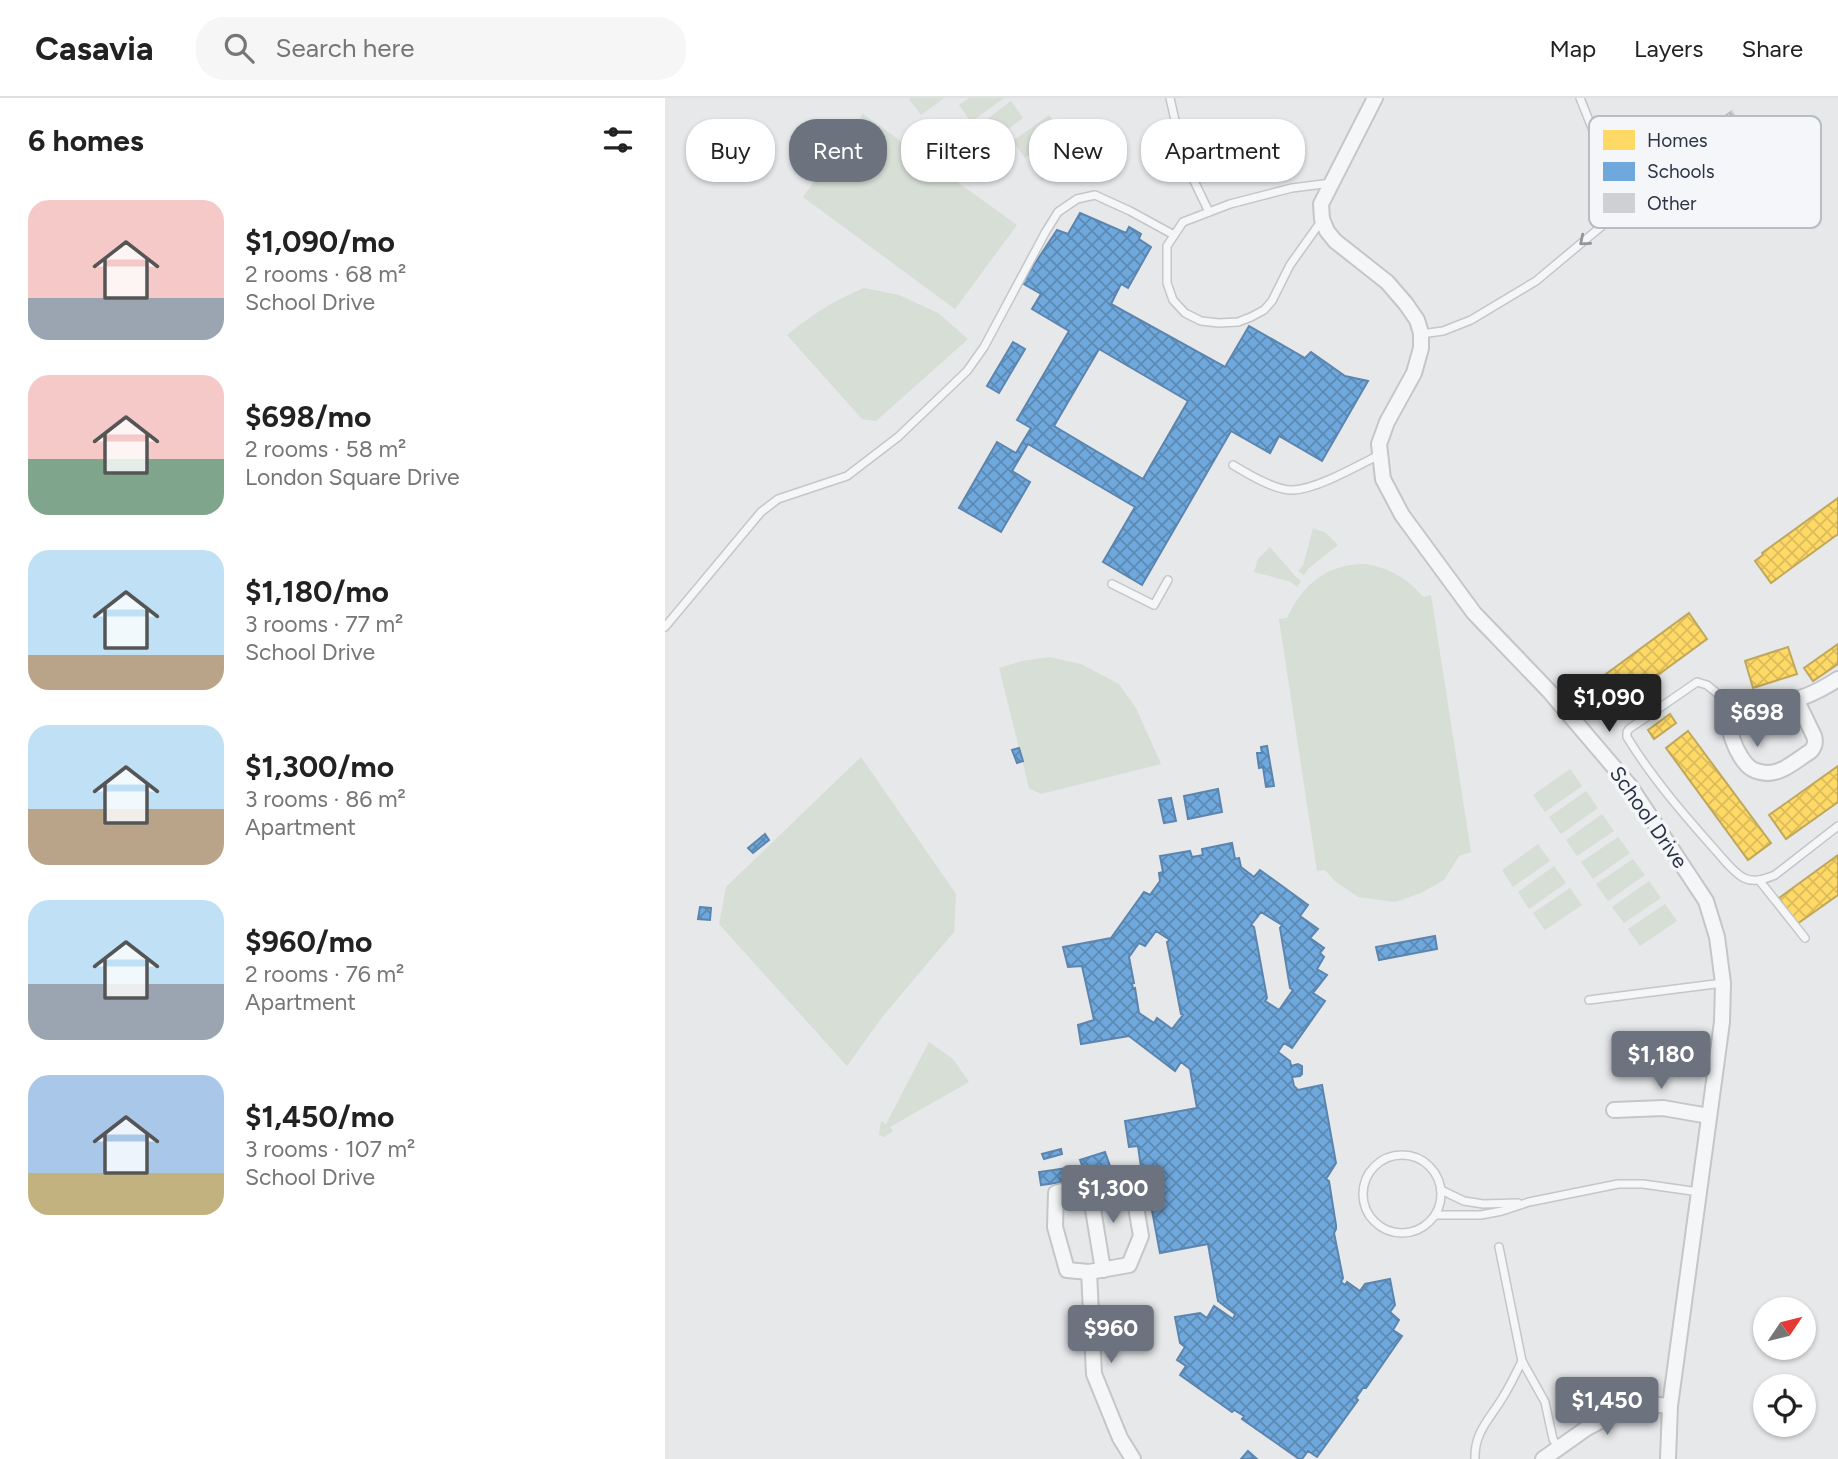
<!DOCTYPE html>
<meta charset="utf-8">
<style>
body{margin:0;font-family:Figtree,sans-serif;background:#f6f6f6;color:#222;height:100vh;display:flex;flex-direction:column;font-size:26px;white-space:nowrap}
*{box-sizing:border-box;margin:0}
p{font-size:23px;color:#767676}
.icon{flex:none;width:38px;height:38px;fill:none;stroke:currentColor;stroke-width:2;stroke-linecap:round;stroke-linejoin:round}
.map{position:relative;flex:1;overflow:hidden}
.sheet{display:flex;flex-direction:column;background:#fff;width:665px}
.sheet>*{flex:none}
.top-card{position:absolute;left:21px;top:21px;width:665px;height:63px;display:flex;gap:14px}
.needle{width:46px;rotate:55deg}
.tools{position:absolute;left:1088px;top:1199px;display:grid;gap:14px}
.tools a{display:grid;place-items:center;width:63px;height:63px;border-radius:50%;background:#fff;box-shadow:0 2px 5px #0004;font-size:35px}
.price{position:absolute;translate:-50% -60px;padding:0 16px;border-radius:7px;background:#6c737f;color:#fff;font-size:23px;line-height:46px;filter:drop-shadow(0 2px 4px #0008)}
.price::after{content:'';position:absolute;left:50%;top:42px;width:21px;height:16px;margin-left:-10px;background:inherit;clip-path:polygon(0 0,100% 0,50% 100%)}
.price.current{background:#222;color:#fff}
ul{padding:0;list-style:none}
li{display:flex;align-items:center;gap:21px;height:175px;padding:0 28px}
li span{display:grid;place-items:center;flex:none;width:196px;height:140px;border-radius:21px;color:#555}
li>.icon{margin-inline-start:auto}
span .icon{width:84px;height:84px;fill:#fffc;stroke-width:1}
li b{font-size:30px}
h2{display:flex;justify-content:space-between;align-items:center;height:84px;padding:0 28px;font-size:30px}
.pill{padding:0 24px;border-radius:28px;background:#fff;box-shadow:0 2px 5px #0004;font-size:24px;line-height:63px}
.pill.current{background:#6c737f;color:#fff}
header{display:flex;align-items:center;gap:42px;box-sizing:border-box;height:98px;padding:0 35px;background:#fff;border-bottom:2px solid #e0e0e0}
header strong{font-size:33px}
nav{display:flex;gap:38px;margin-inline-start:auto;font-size:24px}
.search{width:490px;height:63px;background:#f6f6f6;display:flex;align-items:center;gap:18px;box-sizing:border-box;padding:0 24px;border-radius:28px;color:#767676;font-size:26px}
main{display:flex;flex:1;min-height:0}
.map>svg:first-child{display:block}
</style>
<header>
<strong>Casavia</strong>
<div class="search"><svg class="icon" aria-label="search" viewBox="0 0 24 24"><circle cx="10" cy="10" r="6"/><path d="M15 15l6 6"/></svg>Search here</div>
<nav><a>Map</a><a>Layers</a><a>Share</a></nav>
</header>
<main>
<section class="sheet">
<h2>6 homes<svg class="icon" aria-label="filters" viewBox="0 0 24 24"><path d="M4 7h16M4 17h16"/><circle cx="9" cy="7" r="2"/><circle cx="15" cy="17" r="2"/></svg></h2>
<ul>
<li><span style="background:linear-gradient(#f6c9c9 70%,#9aa5b1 0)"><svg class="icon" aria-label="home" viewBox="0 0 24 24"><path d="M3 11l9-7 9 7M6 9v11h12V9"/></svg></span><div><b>$1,090/mo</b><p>2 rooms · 68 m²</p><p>School Drive</p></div></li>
<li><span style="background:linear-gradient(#f6c9c9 60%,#7fa58c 0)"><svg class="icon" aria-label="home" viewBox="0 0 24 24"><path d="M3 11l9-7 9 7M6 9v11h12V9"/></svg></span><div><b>$698/mo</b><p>2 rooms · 58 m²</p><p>London Square Drive</p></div></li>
<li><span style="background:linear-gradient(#bfe0f5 75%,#b9a48a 0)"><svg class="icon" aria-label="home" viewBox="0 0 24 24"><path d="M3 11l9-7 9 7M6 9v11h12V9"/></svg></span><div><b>$1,180/mo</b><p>3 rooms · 77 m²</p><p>School Drive</p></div></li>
<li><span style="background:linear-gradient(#bfe0f5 60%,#b9a48a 0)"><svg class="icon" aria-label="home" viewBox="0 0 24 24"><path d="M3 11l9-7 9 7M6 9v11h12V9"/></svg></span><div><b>$1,300/mo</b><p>3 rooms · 86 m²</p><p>Apartment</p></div></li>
<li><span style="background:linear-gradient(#bfe0f5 60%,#9aa5b1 0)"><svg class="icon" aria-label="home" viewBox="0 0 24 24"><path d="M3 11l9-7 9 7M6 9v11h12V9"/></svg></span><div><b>$960/mo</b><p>2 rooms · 76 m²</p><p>Apartment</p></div></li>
<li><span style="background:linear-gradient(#a9c7e8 70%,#c2b280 0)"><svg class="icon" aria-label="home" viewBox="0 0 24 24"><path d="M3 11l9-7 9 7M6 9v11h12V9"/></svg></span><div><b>$1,450/mo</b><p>3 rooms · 107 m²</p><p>School Drive</p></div></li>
</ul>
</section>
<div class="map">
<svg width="1173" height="1361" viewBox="0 0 1173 1361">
<defs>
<pattern id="homes-cross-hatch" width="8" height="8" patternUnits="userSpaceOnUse" patternTransform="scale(1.75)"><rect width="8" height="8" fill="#ffd966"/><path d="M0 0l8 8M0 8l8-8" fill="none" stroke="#dbbb5a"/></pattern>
<pattern id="schools-cross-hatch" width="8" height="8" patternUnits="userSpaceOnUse" patternTransform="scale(1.75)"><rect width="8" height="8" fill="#6fa8dc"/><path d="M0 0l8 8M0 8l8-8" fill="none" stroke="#5b8ab4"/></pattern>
<pattern id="building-cross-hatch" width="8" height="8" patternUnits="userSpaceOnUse" patternTransform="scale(1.75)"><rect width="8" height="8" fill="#ced0d3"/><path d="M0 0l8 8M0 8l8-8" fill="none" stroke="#b1b3b6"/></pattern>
</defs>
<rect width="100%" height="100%" fill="#e6e8ea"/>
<!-- green -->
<g fill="#d6ded6">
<polygon points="245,0 279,0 256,17 244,1"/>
<polygon points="304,0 339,0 306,24 294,7"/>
<polygon points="346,3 358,20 322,46 310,30"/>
<polygon points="198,16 352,127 290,211 138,99"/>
<polygon points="384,17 396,34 360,60 348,43"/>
<polygon points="401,39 413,56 377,82 365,65"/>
<path d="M199,190L234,197L273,215L303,241L211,323L197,321L122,237C148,216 168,203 199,190Z"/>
<polygon points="648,430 661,435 673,447 643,471 639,477 633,473 638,468"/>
<polygon points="605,449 630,478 636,483 632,489 626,484 589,474 593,461"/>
<path d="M700,466C725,470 742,480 758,499L766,497L806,754L794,758L779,782L756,795L730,804L693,799L670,783L660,772L652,773L614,521L622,520C638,486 662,466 700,466Z"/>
<polygon points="384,559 416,566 454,586 471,610 496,666 376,696 364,690 334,570 357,563"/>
<polygon points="196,659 291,796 289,834 218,918 182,968 54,826 61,789"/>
<polygon points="905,671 917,688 880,714 868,697"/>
<polygon points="921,693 933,710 896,736 884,719"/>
<polygon points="937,716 949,733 912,758 901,742"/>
<polygon points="953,739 965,755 928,781 916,764"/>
<polygon points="873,746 885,763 848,789 837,772"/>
<polygon points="968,761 980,777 943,803 931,786"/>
<polygon points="889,768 901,785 864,811 853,794"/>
<polygon points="984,783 996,800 959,825 947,809"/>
<polygon points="905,790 917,807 880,832 868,815"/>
<polygon points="1000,806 1012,823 975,848 963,831"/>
<polygon points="264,944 288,961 304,984 225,1029 228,1033 219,1039 214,1037 216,1023 221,1026"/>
</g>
<!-- homes -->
<g fill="url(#homes-cross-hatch)" stroke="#bfa85c" stroke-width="2">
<polygon points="1173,400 1173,436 1106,485 1090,463 1098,457 1097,455"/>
<polygon points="1024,515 1042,541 956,604 937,579"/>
<polygon points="1173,546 1173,566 1148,583 1139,570"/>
<polygon points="1123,549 1132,576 1088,590 1080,563"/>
<polygon points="1005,616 1011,625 989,641 983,632"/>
<polygon points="1023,633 1106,745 1083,762 1001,650"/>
<polygon points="1173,668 1173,704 1121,741 1104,717"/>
<polygon points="1173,757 1173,797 1132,826 1114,800"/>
</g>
<!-- schools -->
<g fill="url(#schools-cross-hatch)" stroke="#5b85af" stroke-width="2" fill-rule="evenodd">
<path d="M415,115L461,135L464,129L476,136L474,141L486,149L463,190L456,186L446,206L560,269L584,228L640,260L646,254L680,278L703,283L657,363L614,338L605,355L566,333L477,487L438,464L470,409L363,346L347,373L365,384L336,434L294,410L332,344L351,355L366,330L352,322L404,233L367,211L376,196L357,185L392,132L403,136ZM434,251L523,303L478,381L389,328Z"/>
<polygon points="348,244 360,251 334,295 322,288"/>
<polygon points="602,648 609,688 601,689 598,669 594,670 592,655 597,655 596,649"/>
<polygon points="354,650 358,663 352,665 347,652"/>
<polygon points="553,691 557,714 523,721 519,698"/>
<polygon points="506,700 511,723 499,725 494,702"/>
<polygon points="100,736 104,742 88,755 83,750"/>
<path d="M567,745L570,761L574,760L576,769L589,779L595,772L643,807L635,818L653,831L645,840L659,850L655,855L659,859L652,871L662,877L648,895L660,903L627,950L619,945L613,954L625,963L626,968L633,966L637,968V976L635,978L627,979L629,988L633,992L657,987L671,1065L661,1081L664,1083L671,1127V1131L669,1135L678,1180L676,1184L680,1187L682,1184L695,1193L700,1186L725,1181L730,1207L725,1214L734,1222L728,1232L737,1238L701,1290H698L691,1300L693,1302L652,1359L643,1353L637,1361H634L577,1321L579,1318L569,1312L567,1314L515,1277L521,1268L512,1262L520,1249L515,1245L510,1219L535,1215L542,1220L549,1208L568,1221L570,1216L553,1203L543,1146L495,1155L480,1075L477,1076L473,1048L464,1049L460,1023L532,1010L525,971L516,964L510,973L464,938L416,946L413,927L429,922L417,868L403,869L398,849L446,840L479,794L485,797L495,783L494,775L498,774L495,758L525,753L527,759L538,757L537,751ZM596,814L617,827L615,830L625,890L628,892L614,912L600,903L602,900L589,829L586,827ZM491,833L505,842L502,844L516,916L518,917L507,931L492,920L489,925L474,915L470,890L468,891L467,885H469L464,859L474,845L480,848Z"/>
<polygon points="35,809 46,810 45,822 33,821"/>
<polygon points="770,838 772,851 714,862 711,849"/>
<polygon points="396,1051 397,1056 379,1061 377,1056"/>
<polygon points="440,1054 446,1071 422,1080 415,1062"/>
<polygon points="403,1070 405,1083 376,1087 374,1074"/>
<polygon points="583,1353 592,1361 576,1361"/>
</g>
<!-- building -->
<polygon fill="url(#building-cross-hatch)" points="1067,12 1079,30 1073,35 1088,56 1095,51 1109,70 1069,98 1040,57 1035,61 1022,44"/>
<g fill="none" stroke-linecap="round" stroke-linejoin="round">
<defs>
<g id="lane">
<polyline points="505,0 519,62 544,114"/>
<polyline points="657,122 625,167 607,203 599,212 586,219 573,224 554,225 536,223 520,215 508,202 502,185 502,148 518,124 565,106 627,90 666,85"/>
<polyline points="756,236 778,233 806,222 871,183 950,117 954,107 953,95 915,0"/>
<path d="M568,367C583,376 611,393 628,392C652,391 692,368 714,357"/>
<polyline points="447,486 489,507 503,482"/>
<polyline points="0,529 96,414 113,401 182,378 233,339 302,273 319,249 380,135 393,114 412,101 430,97 465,113 509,137"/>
<path d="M1069,609L1042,587L1032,584L964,631L962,634V639C987,680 1020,718 1052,754C1059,762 1069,775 1079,780C1090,785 1100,781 1110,777L1173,728"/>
<polyline points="1094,782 1140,840"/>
<polyline points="924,902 1058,885"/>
<circle cx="737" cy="1096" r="39"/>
<polyline points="776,1092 799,1103 818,1106 853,1105"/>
<polyline points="770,1117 816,1117 837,1113 864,1104 953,1086 978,1086 1034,1094"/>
<polyline points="834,1149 857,1263 880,1304 888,1341 893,1350"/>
<path d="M810,1361C809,1334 825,1321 838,1299C845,1288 851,1275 857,1263"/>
</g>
<g id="street">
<polyline points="710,0 656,106 657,121 662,133 670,143 722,184 741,206 752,222 756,235 756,250 749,275 722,324 714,346 718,381 737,417 809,515 884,593 965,688 1041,803 1052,839 1058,885 1057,924 1005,1308 1003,1361"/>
<path d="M1131,601L1149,638C1151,644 1150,648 1146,653C1133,661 1118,675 1103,675C1098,675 1090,673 1087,671C1073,663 1055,621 1070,609C1081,600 1110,605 1124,603C1140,600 1159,590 1173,581"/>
<polyline points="949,1012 998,1010 1044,1018"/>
<polygon points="435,1085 459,1087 470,1103 476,1138 464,1167 424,1174 402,1172 390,1129 391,1095 407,1090"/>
<polyline points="424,1087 438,1172"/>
<polyline points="424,1174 429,1276 455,1340 468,1361"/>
<polyline points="878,1361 922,1330 960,1310 983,1306 1005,1308"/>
</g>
</defs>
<!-- lane casing -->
<use href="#lane" stroke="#c4c6c8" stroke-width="10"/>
<!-- street casing -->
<use href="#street" stroke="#c4c6c8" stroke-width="18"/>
<!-- lane -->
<use href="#lane" stroke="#f5f6f7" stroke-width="7"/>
<!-- street -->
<use href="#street" stroke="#f5f6f7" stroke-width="14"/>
</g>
<!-- one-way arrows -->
<defs><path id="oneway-chevron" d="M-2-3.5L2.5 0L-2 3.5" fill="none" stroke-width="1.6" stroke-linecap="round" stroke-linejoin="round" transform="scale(1.75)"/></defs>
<use stroke="#90959e" href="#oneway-chevron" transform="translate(919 143) rotate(140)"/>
<g text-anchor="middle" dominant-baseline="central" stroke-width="7" stroke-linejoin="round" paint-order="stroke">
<!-- street labels -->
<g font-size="21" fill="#2b3445" stroke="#f4f6f9">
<text transform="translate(984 719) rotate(55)">School Drive</text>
</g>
</g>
<!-- legend -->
<rect x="924" y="18" width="232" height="112" rx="10" fill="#f4f6f9" stroke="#b8bcc3" stroke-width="2"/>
<rect x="938" y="32" width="32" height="20" fill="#ffd966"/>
<rect x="938" y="64" width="32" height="19" fill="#6fa8dc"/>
<rect x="938" y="95" width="32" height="20" fill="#ced0d3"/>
<g font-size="19" fill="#2b3445">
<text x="982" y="49">Homes</text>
<text x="982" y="80">Schools</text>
<text x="982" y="112">Other</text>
</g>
</svg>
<div class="tools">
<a><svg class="needle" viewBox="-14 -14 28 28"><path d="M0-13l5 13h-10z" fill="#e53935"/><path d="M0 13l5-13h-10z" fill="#767676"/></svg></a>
<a><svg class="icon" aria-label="locate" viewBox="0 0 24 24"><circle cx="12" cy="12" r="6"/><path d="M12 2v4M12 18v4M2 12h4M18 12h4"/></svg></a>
</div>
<b class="price current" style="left:944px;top:636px">$1,090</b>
<b class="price" style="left:1092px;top:651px">$698</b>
<b class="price" style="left:996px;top:993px">$1,180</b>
<b class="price" style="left:448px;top:1127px">$1,300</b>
<b class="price" style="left:446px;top:1267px">$960</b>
<b class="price" style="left:942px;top:1339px">$1,450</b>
<div class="top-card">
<a class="pill">Buy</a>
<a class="pill current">Rent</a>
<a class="pill">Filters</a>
<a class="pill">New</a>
<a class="pill">Apartment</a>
</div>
</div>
</main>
